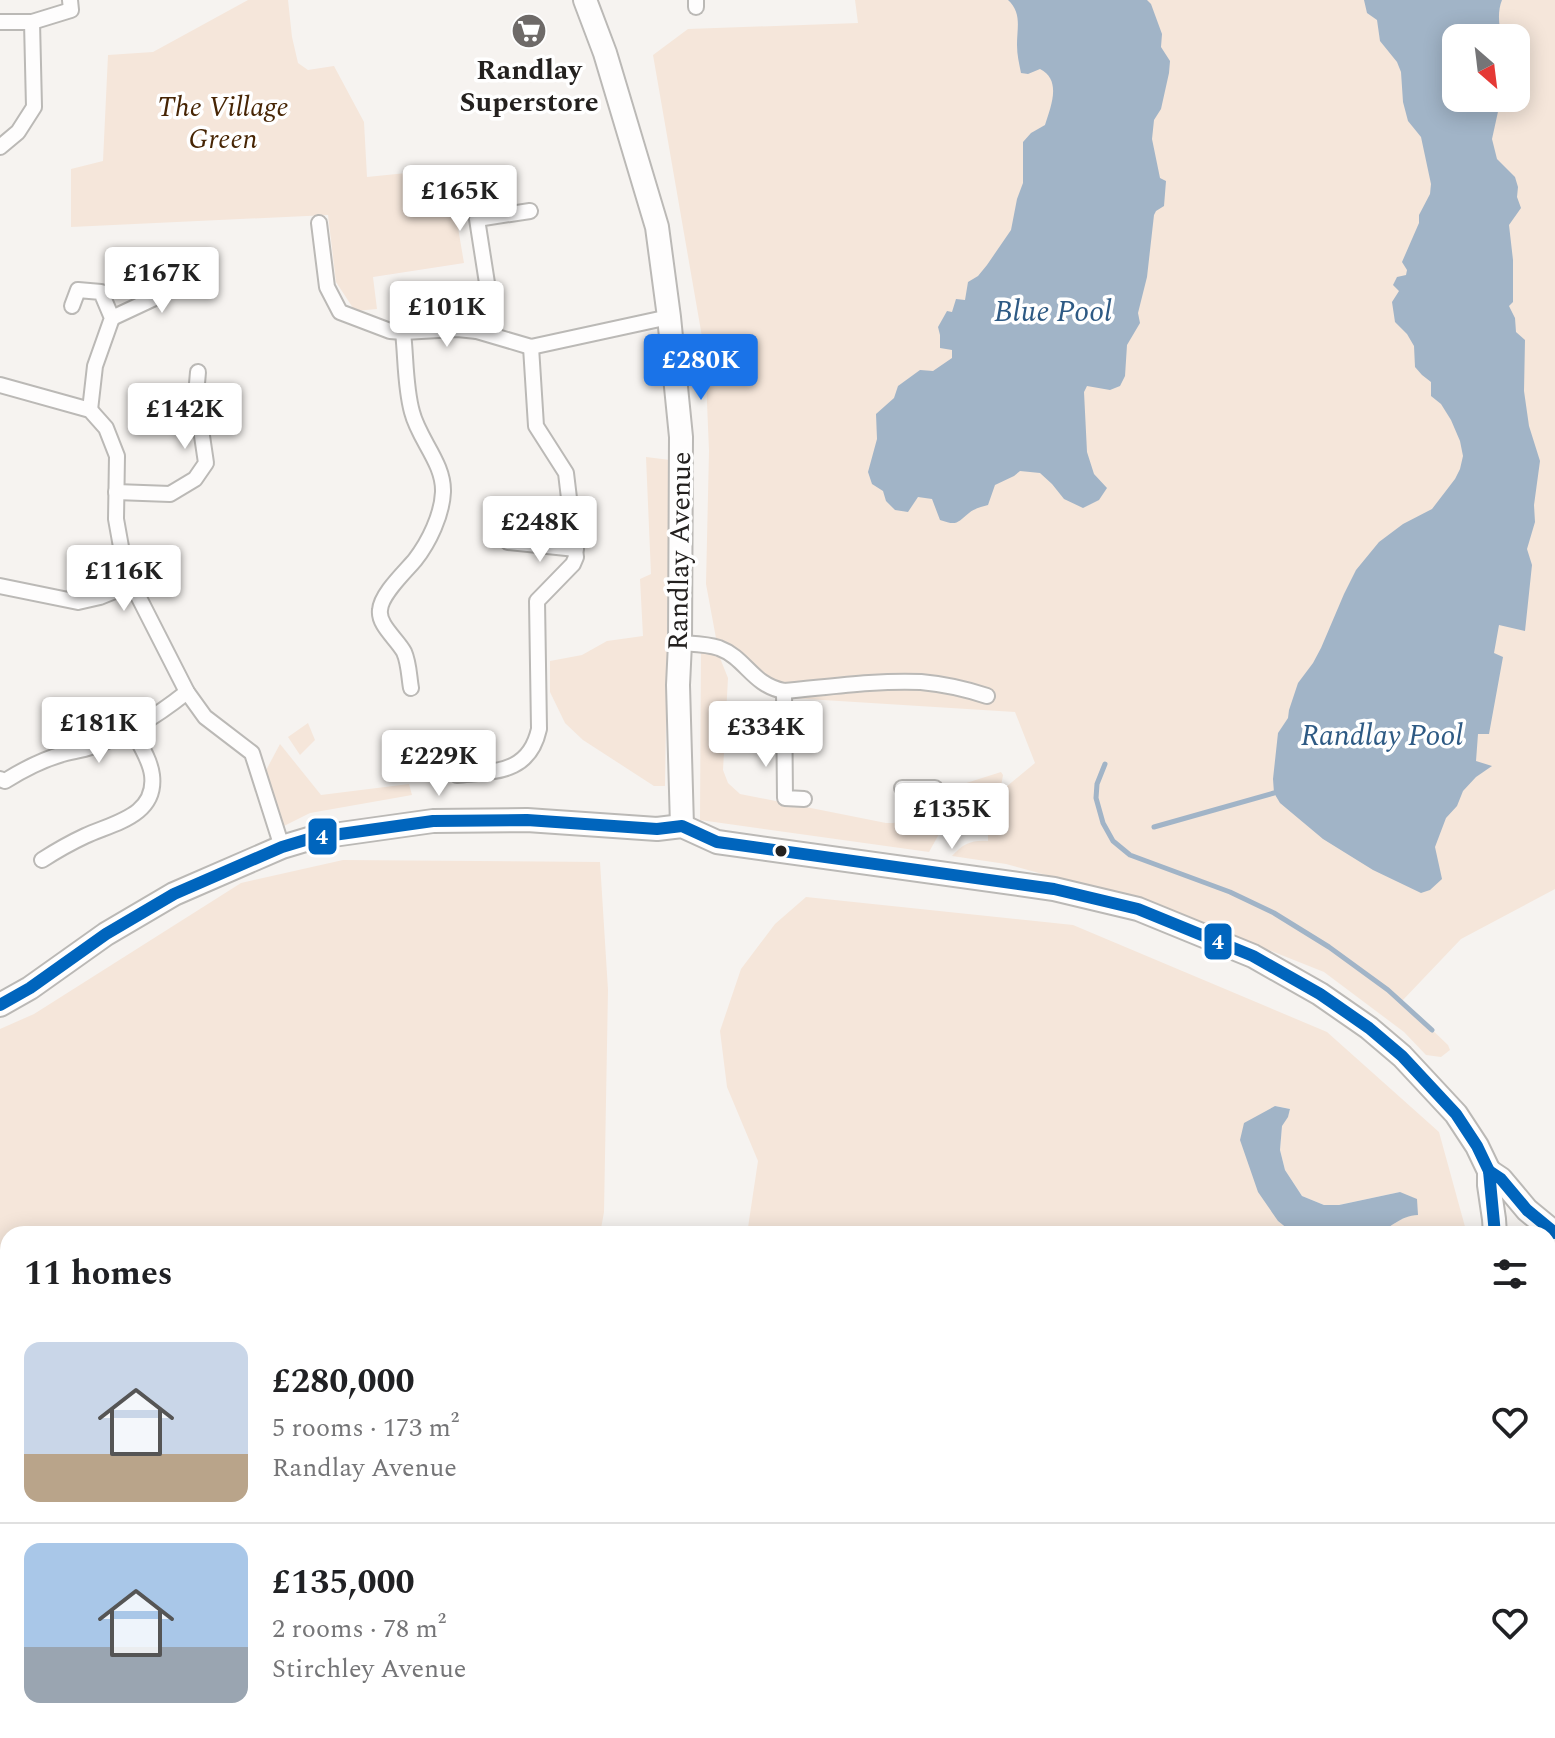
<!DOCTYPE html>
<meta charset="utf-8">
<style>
body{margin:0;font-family:Spectral,serif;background:#f2f2f2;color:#202124;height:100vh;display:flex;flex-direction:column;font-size:30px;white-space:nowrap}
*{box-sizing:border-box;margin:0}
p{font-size:26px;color:#757577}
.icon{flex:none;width:44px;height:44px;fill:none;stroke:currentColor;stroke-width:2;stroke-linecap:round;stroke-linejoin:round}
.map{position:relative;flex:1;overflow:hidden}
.side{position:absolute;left:0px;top:1226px;width:1556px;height:512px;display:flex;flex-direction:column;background:#fff;border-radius:24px 24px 0 0;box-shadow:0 4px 20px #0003}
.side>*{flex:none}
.needle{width:52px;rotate:152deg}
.tools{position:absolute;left:1442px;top:24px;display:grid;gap:16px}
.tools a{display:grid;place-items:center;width:88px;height:88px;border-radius:16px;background:#fff;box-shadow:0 4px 20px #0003;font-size:40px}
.price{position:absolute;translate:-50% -68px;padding:0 18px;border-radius:8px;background:#fff;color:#222;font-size:26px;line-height:52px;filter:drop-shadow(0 2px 4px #0008)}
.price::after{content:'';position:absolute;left:50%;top:48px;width:24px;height:18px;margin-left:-12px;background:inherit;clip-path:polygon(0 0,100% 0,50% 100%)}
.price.selected{background:#1a73e8;color:#fff}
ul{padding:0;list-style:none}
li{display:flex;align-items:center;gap:24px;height:200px;padding:0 24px}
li+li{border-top:2px solid #e0e0e0}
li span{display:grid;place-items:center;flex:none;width:224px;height:160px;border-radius:16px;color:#555}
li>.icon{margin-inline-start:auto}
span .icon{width:96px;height:96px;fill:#fffc;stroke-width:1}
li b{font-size:34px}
h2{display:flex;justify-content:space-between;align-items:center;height:96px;padding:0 24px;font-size:34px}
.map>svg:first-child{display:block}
</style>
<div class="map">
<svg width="1555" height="1738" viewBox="0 0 1555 1738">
<rect width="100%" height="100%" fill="#f6f3f0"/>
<!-- built -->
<g fill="#efe6de">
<polygon points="687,1730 1012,1730 1016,1738 691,1738"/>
<polygon points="1195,1730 1412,1730 1411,1738 1193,1738"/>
</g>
<!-- green -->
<g fill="#f5e6da" fill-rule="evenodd">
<polygon points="248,0 288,0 292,37 298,63 308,70 334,66 364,122 367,177 436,170 442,208 456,216 464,263 373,277 377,309 355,311 336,282 328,215 71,227 71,169 103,161 108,55 153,52"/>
<path d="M855,0H1555V889L1461,939L1402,1001L1448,1045L1450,1050L1441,1057L1426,1055L1404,1032L1324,972L1156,905L1006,864L952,856C963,844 971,840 988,841V807L939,834L929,852L700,820L701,648H716L728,678L723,770L728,783L740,794L886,823H894L938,792L1001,772L1003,775L1000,792L1035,763L1015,712L791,698L718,649L706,584L709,451L705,354L653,55L688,29L858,23ZM1456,38H1516V98H1456Z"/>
<polygon points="646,457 670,460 665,786 654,786 583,740 565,723 550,692 550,661 582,655 607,641 643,636 640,579 651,574"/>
<polygon points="308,723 315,740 300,755 288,737"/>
<polygon points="280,744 321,795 409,784 412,795 310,813 280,828 263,776"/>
<polygon points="343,860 600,862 608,990 604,1212 600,1234 8,1234 8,1730 37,1730 22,1738 0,1738 0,1029 34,1014 241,883"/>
<polygon points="806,897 1073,925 1327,1032 1439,1132 1467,1234 1374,1234 1381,1232 1408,1215 1400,1192 1339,1205 1324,1205 1302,1196 1285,1170 1280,1150 1282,1125 1288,1116 1290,1109 1275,1106 1278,1221 1294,1234 747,1234 758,1161 727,1087 720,1031 741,969 775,924"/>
<rect x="1548" y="1261" width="7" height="146"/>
<polygon points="1555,1478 1555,1684 1548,1686 1548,1487"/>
<polygon points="140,1730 311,1730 304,1738 125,1738"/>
<polygon points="464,1730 687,1730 691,1738 468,1738"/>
<polygon points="1012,1730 1195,1730 1193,1738 1016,1738"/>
</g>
<!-- water -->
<g fill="#a1b4c7">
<path d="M1008,0H1147L1151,4L1162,34L1161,47L1170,61L1169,73L1161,109L1154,120L1152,139L1160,178L1166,181L1164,206L1156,211L1154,215L1147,277L1138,313L1140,323L1127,345L1125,376L1120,386L1110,390L1087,386L1084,392L1087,452L1094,474L1107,488L1099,500L1083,508L1064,499L1052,484L1040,473L1020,471L1014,476L995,485L988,505C982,507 975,508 969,513C957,523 957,526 940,520L932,499L918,497L908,512L895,510L886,501L883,491L872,484L868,472L877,439L876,414L894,398L898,386L920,370L933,371L952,358V350L940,348V335L938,327L947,311L952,312L956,299L965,300L968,282L978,276L987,265L1011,230L1017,199L1023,183V142L1031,133L1045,125C1051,106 1062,80 1040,69L1028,74L1021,73C1019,63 1017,55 1017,45C1017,27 1022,13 1008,0Z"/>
<path d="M1364,0H1502C1497,12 1499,26 1502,38H1456V98H1501L1492,139L1497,159L1515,177L1518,187L1517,197L1521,208L1509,225L1513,260V302L1509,306L1515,318L1516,332L1525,340L1524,391L1529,426L1540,461L1534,505L1535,522L1527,549L1532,565L1525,631L1499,625L1494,653L1503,657L1489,734H1478L1476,761L1492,766L1476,777L1463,791L1457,806L1446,818L1435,847L1442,879L1430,890L1421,893L1373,870L1323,839L1280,803L1274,793L1273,779L1278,733L1288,718L1289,710L1298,683L1313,663L1321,648L1344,594L1356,570L1379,542L1403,524L1432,509L1455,479L1460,469L1463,456L1460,441L1451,420L1441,404L1431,396V382L1422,375L1415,367L1414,346L1407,334L1395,322L1392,302L1399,291L1393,285L1397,277L1406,275L1407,270L1402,262L1419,223V215L1430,194L1431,184L1421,137L1408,121L1403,102L1401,72L1397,62L1380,41L1377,20L1367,13Z"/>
<path d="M1275,1106L1290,1109L1288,1117L1282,1126L1280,1150L1285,1170L1302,1196L1324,1205H1339L1400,1192L1417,1199L1418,1215C1400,1215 1390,1230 1374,1234H1294L1278,1221L1258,1192L1240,1140L1244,1123Z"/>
</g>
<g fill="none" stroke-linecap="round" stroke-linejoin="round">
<!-- stream -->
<g stroke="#a1b4c7" stroke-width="5">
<polyline points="1105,764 1097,784 1096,798 1103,823 1113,841 1130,855 1230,892 1274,913 1329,947 1388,990 1432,1030"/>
<polyline points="1154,827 1274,793"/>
</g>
<defs>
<g id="street">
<polyline points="696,0 696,7"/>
<polyline points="0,22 32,22 71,10 70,0"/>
<polyline points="0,147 18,132 34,107 32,22"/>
<polyline points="319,223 327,287 340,312 390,331 403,332 457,329 477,331 531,347 669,317"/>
<polyline points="72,306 78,290 101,292 112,318 95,366 90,410"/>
<polyline points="112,318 159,296 154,285"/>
<polyline points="477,331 487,283 477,219 530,211"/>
<path d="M403,332C406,358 405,387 412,412C419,440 444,463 443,492C442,515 429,542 415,560C405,572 381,594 380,610C378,625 397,639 404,652C409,663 409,677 411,688"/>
<polyline points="0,385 90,410 106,428 117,456 116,519 123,558 132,584 187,692 205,717 252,753 282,847"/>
<polyline points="116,492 170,494 195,479 206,463 196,395 198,372"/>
<polyline points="508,542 576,549"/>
<polyline points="0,586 78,602 100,597 132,584"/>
<path d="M680,643C693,644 707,644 719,648C746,658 752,685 784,691C829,687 876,680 921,682C943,684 966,689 987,696"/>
<polyline points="784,691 785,798 804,799"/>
<path d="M457,775C495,771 529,774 539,729L537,601L573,564L576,557L566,473L536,426L531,347"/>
<path d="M0,779L5,781C24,769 44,759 66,753C74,751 83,750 91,747C126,736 158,715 187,692"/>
<polyline points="902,788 935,788"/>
<path d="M42,860C56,851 70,843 85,836C113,823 157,816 152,775C150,759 139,743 132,730"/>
</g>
<g id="secondary">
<polyline points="585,0 605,53 657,227 669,317 681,437 680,643 678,685 682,826"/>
<polyline points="0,1005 30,988 106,934 174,894 282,847 312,838 433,821 527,820 657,829 682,826 717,842 1054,889 1138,909 1253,956 1320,994 1369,1028 1402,1056 1456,1114 1477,1146 1489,1171 1489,1185 1494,1219 1495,1234"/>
<polyline points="1489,1171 1501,1179 1527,1210 1555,1233"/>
<polyline points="1548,1257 1555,1257"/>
<polyline points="1548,1430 1555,1424"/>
<polyline points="84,1738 99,1730"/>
<polyline points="1445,1738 1448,1730"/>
</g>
</defs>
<!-- street casing -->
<use href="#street" stroke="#bbb9b6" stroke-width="18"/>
<!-- secondary casing -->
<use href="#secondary" stroke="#bbb9b6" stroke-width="26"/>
<!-- street -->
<use href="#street" stroke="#fefdfd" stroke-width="14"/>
<!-- secondary -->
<use href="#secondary" stroke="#fefdfd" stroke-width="22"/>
<defs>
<g id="bus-1">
<polyline points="0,1005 30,988 106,934 174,894 282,847 312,838 433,821 527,820 657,829 682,826 717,842 1054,889 1138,909 1253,956 1320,994 1369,1028 1402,1056 1456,1114 1477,1146 1489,1171 1495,1234"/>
<polyline points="1489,1171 1501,1179 1527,1210 1555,1233"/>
</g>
</defs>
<!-- bus-1 casing -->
<use href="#bus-1" stroke="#fff" stroke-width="18"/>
<!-- bus-1 -->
<use href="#bus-1" stroke="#0065bd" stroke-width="12"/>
</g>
<!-- icons -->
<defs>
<symbol id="supermarket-disc" viewBox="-11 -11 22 22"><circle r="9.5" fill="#6e6a68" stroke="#fff"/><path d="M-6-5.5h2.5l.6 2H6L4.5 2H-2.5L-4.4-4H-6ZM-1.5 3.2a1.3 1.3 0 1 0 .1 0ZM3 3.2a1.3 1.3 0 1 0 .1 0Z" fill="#fff"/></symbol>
</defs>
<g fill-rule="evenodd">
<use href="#supermarket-disc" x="509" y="11" width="40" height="40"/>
</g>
<!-- markers -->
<circle fill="#24211f" stroke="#fff" stroke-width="3" cx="781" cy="851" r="7"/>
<g text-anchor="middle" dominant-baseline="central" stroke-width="7" stroke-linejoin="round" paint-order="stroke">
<!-- poi labels -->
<g font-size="28" font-weight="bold" fill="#24211f" stroke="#fff">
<text x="529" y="70">Randlay<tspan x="529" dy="32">Superstore</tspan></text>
</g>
<!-- park labels -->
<g font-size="28" font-style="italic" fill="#472504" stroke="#fff">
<text x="223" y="107">The Village<tspan x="223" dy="32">Green</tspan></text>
</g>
<!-- street labels -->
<g font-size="28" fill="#24211f" stroke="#fff">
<text transform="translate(680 551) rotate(-89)">Randlay Avenue</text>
</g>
<!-- water labels -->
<g font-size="30" font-style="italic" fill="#2e5a84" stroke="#fff">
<text x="1053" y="312">Blue Pool</text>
<text x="1382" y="736">Randlay Pool</text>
</g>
</g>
<g stroke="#fff" stroke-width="3">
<rect x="307" y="817" width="31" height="39" rx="8" fill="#0065bd"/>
<rect x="1203" y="922" width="30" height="39" rx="8" fill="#0065bd"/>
</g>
<g font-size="22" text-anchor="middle" font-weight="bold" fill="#fff">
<text x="322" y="844">4</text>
<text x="1218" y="949">4</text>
</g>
</svg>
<div class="tools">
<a><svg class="needle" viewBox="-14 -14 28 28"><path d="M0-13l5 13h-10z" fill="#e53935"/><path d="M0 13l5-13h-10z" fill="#757577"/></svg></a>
</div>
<b class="price" style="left:460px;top:233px">£165K</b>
<b class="price" style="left:162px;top:315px">£167K</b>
<b class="price" style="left:447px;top:349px">£101K</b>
<b class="price selected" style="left:701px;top:402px">£280K</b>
<b class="price" style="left:185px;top:451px">£142K</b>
<b class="price" style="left:540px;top:564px">£248K</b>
<b class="price" style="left:124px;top:613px">£116K</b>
<b class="price" style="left:99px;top:765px">£181K</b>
<b class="price" style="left:766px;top:769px">£334K</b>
<b class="price" style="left:439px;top:798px">£229K</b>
<b class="price" style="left:952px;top:851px">£135K</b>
<section class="side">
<h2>11 homes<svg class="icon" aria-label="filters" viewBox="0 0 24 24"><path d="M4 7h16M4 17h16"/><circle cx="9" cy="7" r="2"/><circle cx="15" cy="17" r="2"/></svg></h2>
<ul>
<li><span style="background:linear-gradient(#c9d6e8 70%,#b9a48a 0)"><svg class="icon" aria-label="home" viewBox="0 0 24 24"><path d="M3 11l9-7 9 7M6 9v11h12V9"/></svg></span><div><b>£280,000</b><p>5 rooms · 173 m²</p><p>Randlay Avenue</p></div><svg class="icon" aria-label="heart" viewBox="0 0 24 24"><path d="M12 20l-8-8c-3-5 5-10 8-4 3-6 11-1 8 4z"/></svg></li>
<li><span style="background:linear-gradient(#a9c7e8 65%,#9aa5b1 0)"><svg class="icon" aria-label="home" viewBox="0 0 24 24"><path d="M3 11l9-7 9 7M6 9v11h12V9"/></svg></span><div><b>£135,000</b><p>2 rooms · 78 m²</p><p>Stirchley Avenue</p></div><svg class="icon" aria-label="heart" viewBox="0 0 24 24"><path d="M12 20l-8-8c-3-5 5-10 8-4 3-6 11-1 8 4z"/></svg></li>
</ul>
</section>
</div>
